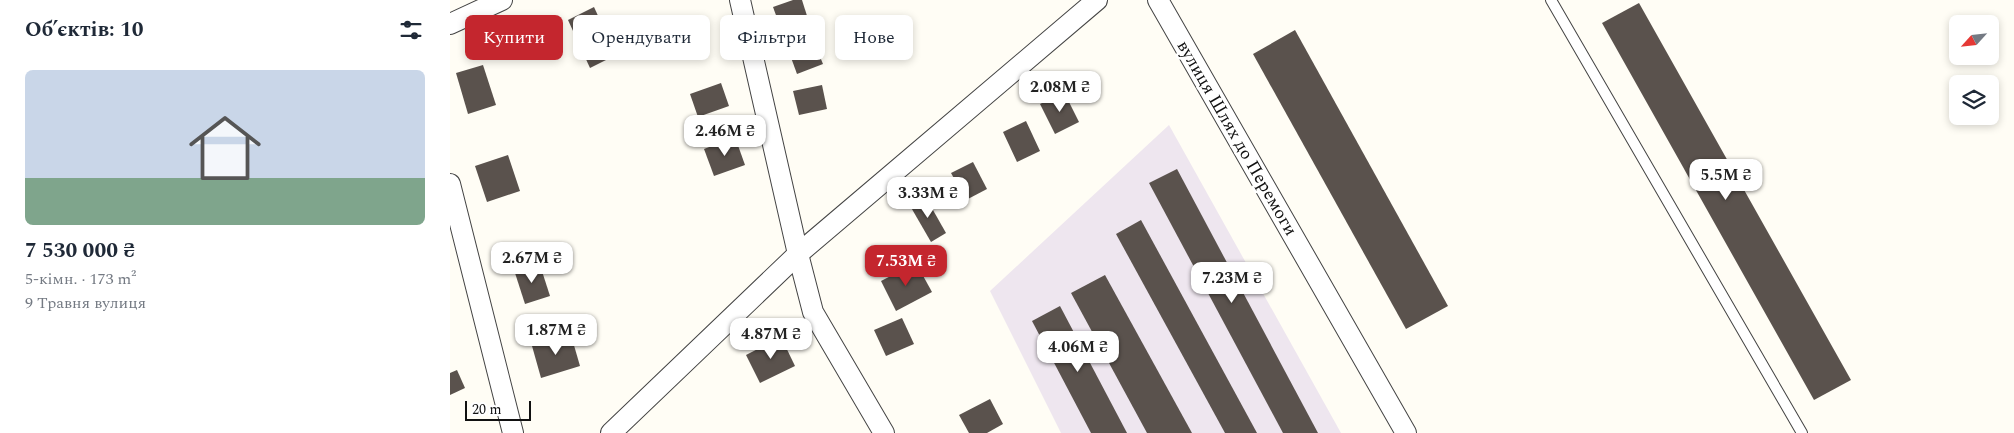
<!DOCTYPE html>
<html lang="uk">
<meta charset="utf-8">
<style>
body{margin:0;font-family:Spectral,serif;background:#f6f6f7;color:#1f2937;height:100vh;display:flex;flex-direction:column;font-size:19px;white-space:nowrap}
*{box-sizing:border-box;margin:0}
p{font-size:16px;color:#747a83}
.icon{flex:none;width:28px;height:28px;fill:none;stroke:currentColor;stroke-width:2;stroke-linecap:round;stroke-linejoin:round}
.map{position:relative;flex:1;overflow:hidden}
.drawer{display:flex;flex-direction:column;background:#fff;width:450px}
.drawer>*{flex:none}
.guide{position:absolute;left:15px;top:15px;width:475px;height:45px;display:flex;gap:10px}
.needle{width:32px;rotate:243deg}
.tools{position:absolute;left:1499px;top:15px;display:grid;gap:10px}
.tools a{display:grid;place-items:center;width:50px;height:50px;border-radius:8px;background:#fff;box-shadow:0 2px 8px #0003;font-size:25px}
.scale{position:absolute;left:15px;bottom:12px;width:66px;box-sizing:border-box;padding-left:5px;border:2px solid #111;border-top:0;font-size:14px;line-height:18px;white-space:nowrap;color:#111;-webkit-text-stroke:4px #fff;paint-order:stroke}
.price{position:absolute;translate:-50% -42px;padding:0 11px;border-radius:10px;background:#fff;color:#222;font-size:16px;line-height:32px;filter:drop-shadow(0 1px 2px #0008)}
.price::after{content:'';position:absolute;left:50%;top:30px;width:15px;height:11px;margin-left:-8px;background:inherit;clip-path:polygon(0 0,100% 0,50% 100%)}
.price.current{background:#c4262e;color:#fff}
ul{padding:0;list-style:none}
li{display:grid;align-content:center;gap:10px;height:265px;padding:0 25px}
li+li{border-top:1px solid #e0e1e3}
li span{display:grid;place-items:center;height:155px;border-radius:8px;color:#555}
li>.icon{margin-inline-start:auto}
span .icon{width:90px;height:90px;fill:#fffc;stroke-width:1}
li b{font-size:21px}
h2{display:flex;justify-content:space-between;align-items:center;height:60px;padding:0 25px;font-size:21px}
.tag{padding:0 18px;border-radius:8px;background:#fff;box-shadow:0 2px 8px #0003;font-size:18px;line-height:45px}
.tag.current{background:#c4262e;color:#fff}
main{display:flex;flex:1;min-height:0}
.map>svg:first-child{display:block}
</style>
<main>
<section class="drawer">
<h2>Об’єктів: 10<svg class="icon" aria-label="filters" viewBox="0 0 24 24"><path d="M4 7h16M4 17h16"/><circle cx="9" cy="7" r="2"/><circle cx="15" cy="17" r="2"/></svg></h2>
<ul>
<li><span style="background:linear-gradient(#c9d6e8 70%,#7fa58c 0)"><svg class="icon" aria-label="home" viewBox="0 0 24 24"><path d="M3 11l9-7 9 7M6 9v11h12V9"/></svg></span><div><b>7 530 000 ₴</b><p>5-кімн. · 173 m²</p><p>9 Травня вулиця</p></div></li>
</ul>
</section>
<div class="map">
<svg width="1564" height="433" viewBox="0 0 1564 433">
<rect width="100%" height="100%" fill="#fffdf5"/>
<!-- industrial -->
<polygon fill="#eee6ef" points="719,125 891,433 611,433 540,291"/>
<!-- building -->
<g fill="#5a524d">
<polygon points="343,0 352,0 358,19 331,29 323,7"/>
<polygon points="1189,3 1401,380 1364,400 1152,23"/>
<polygon points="144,7 166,55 140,68 118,20"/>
<polygon points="845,30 998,306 956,329 803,54"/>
<polygon points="364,42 373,64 347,74 339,52"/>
<polygon points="33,65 46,105 18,114 6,73"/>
<polygon points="271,83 279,106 248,117 240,94"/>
<polygon points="372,85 377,109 349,115 343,91"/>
<polygon points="614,92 629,122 605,134 590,104"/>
<polygon points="576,121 590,151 567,162 553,132"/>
<polygon points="285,137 295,165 264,176 254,149"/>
<polygon points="58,155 70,191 37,202 25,166"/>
<polygon points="523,162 537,189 516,200 501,173"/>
<polygon points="727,169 868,433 833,433 699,183"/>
<polygon points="475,196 496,233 481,242 459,204"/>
<polygon points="691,220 807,433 775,433 666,234"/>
<polygon points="466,263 482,292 446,311 431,281"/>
<polygon points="90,265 100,296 75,304 65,273"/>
<polygon points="655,275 742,433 697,433 621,293"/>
<polygon points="610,306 677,433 641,433 582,321"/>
<polygon points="452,318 464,344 436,356 424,330"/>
<polygon points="121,335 130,366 91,378 82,346"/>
<polygon points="331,337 345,366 310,383 296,355"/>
<polygon points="7,370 15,388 0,395 0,373"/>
<polygon points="540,399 553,424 537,433 519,433 509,415"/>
</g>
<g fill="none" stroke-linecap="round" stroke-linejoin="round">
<defs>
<polyline id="lane" points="1101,0 1352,433"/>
<g id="street">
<polyline points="290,0 348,254 363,312 434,433"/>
<polyline points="708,0 956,433"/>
<polyline points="0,24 52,0"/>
<polyline points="0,184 63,433"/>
<polyline points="161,433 348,254 647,0"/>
</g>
</defs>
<!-- lane casing -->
<use href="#lane" stroke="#444" stroke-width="12"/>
<!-- street casing -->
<use href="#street" stroke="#444" stroke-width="22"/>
<!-- lane -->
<use href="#lane" stroke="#fff" stroke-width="10"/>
<!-- street -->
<use href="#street" stroke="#fff" stroke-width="20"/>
</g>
<g text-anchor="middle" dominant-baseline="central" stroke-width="5" stroke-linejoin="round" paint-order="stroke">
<!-- street labels -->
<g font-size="18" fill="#111" stroke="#fff">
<text transform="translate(787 138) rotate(60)">вулиця Шлях до Перемоги</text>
</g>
</g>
</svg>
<div class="tools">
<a><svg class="needle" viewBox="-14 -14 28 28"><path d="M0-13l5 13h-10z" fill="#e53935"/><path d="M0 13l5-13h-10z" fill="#747a83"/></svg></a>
<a><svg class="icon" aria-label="layers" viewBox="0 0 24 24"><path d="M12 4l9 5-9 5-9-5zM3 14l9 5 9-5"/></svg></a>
</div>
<div class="scale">20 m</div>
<b class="price" style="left:610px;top:113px">2.08M ₴</b>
<b class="price" style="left:275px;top:157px">2.46M ₴</b>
<b class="price" style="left:1276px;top:201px">5.5M ₴</b>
<b class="price" style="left:478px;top:219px">3.33M ₴</b>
<b class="price" style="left:82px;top:284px">2.67M ₴</b>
<b class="price current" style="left:456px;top:287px">7.53M ₴</b>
<b class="price" style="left:782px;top:304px">7.23M ₴</b>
<b class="price" style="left:106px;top:356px">1.87M ₴</b>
<b class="price" style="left:321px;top:360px">4.87M ₴</b>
<b class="price" style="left:628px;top:373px">4.06M ₴</b>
<div class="guide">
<a class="tag current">Купити</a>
<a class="tag">Орендувати</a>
<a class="tag">Фільтри</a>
<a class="tag">Нове</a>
</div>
</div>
</main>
